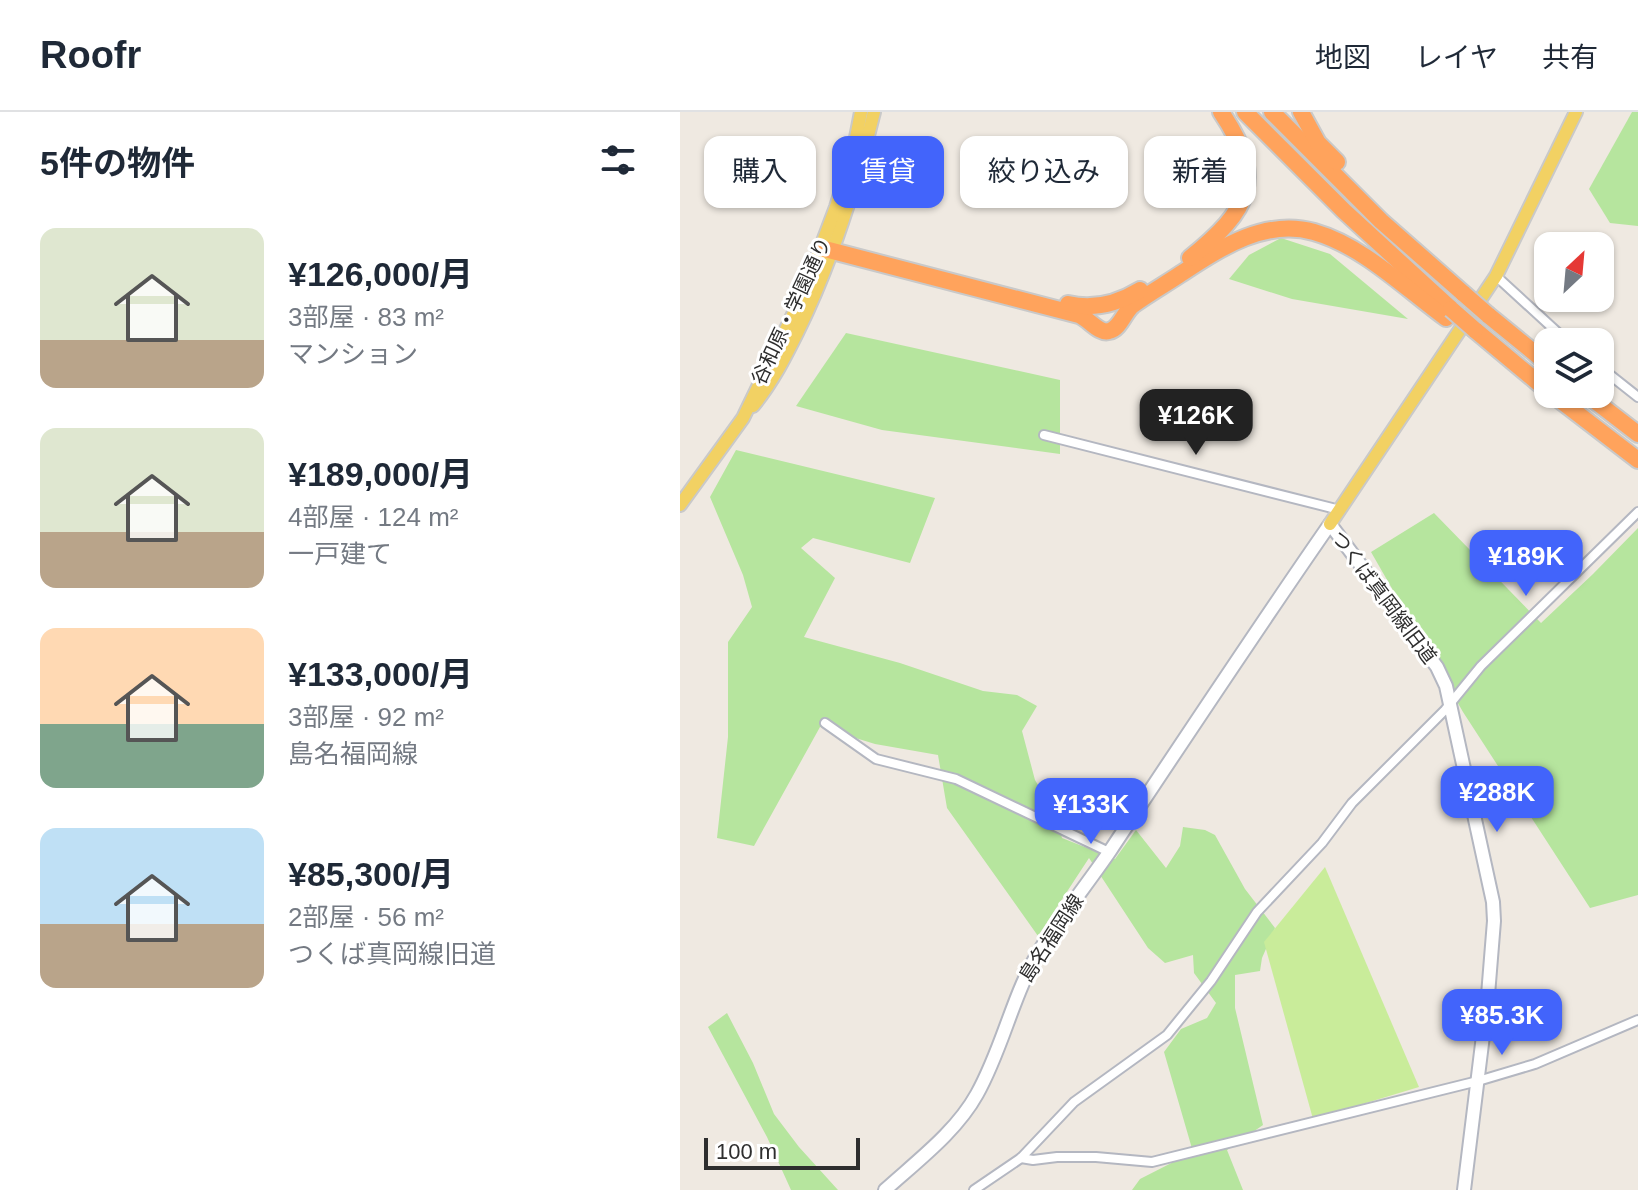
<!DOCTYPE html>
<html lang="ja">
<meta charset="utf-8">
<style>
body{margin:0;font-family:Arial,"Noto Sans JP",sans-serif;background:#f6f6f7;color:#1f2937;height:100vh;display:flex;flex-direction:column;font-size:30px;white-space:nowrap}
*{box-sizing:border-box;margin:0}
p{font-size:26px;color:#747a83}
.icon{flex:none;width:44px;height:44px;fill:none;stroke:currentColor;stroke-width:2;stroke-linecap:round;stroke-linejoin:round}
.map{position:relative;flex:1;overflow:hidden}
.side{display:flex;flex-direction:column;background:#fff;width:680px}
.side>*{flex:none}
.banner{position:absolute;left:24px;top:24px;width:760px;height:72px;display:flex;gap:16px}
.needle{width:52px;rotate:26deg}
.fabs{position:absolute;left:854px;top:120px;display:grid;gap:16px}
.fabs a{display:grid;place-items:center;width:80px;height:80px;border-radius:16px;background:#fff;box-shadow:0 2px 6px #0004;font-size:40px}
.scale{position:absolute;left:24px;bottom:20px;width:156px;box-sizing:border-box;padding-left:8px;border:4px solid #2e2e2e;border-top:0;font-size:22px;line-height:28px;white-space:nowrap;color:#2e2e2e;-webkit-text-stroke:6px #fff;paint-order:stroke}
.price{position:absolute;translate:-50% -68px;padding:0 18px;border-radius:16px;background:#4264fb;color:#fff;font-size:26px;line-height:52px;filter:drop-shadow(0 2px 4px #0008)}
.price::after{content:'';position:absolute;left:50%;top:48px;width:24px;height:18px;margin-left:-12px;background:inherit;clip-path:polygon(0 0,100% 0,50% 100%)}
.price.active{background:#222;color:#fff}
ul{padding:0;list-style:none}
li{display:flex;align-items:center;gap:24px;height:200px;padding:0 40px}
li span{display:grid;place-items:center;flex:none;width:224px;height:160px;border-radius:16px;color:#555}
li>.icon{margin-inline-start:auto}
span .icon{width:96px;height:96px;fill:#fffc;stroke-width:1}
li b{font-size:34px}
h2{display:flex;justify-content:space-between;align-items:center;height:96px;padding:0 40px;font-size:34px}
.pill{padding:0 28px;border-radius:16px;background:#fff;box-shadow:0 2px 6px #0004;font-size:28px;line-height:72px}
.pill.active{background:#4264fb;color:#fff}
header{display:flex;align-items:center;gap:48px;box-sizing:border-box;height:112px;padding:0 40px;background:#fff;border-bottom:2px solid #e0e1e3}
header strong{font-size:38px}
nav{display:flex;gap:44px;margin-inline-start:auto;font-size:28px}
main{display:flex;flex:1;min-height:0}
.map>svg:first-child{display:block}
</style>
<header>
<strong>Roofr</strong>
<nav><a>地図</a><a>レイヤ</a><a>共有</a></nav>
</header>
<main>
<section class="side">
<h2>5件の物件<svg class="icon" aria-label="filters" viewBox="0 0 24 24"><path d="M4 7h16M4 17h16"/><circle cx="9" cy="7" r="2"/><circle cx="15" cy="17" r="2"/></svg></h2>
<ul>
<li><span style="background:linear-gradient(#dfe7d0 70%,#b9a48a 0)"><svg class="icon" aria-label="home" viewBox="0 0 24 24"><path d="M3 11l9-7 9 7M6 9v11h12V9"/></svg></span><div><b>¥126,000/月</b><p>3部屋 · 83 m²</p><p>マンション</p></div></li>
<li><span style="background:linear-gradient(#dfe7d0 65%,#b9a48a 0)"><svg class="icon" aria-label="home" viewBox="0 0 24 24"><path d="M3 11l9-7 9 7M6 9v11h12V9"/></svg></span><div><b>¥189,000/月</b><p>4部屋 · 124 m²</p><p>一戸建て</p></div></li>
<li><span style="background:linear-gradient(#ffd9b3 60%,#7fa58c 0)"><svg class="icon" aria-label="home" viewBox="0 0 24 24"><path d="M3 11l9-7 9 7M6 9v11h12V9"/></svg></span><div><b>¥133,000/月</b><p>3部屋 · 92 m²</p><p>島名福岡線</p></div></li>
<li><span style="background:linear-gradient(#bfe0f5 60%,#b9a48a 0)"><svg class="icon" aria-label="home" viewBox="0 0 24 24"><path d="M3 11l9-7 9 7M6 9v11h12V9"/></svg></span><div><b>¥85,300/月</b><p>2部屋 · 56 m²</p><p>つくば真岡線旧道</p></div></li>
</ul>
</section>
<div class="map">
<svg width="958" height="1078" viewBox="0 0 958 1078">
<rect width="100%" height="100%" fill="#efe9e1"/>
<!-- green -->
<g fill="#b6e59e">
<polygon points="952,0 958,0 958,114 930,111 909,77"/>
<polygon points="601,126 650,142 728,207 612,187 549,167 569,143"/>
<polygon points="166,221 380,268 380,342 202,318 116,294"/>
<polygon points="56,338 255,386 230,451 133,426 121,436 155,466 124,525 220,551 303,579 337,583 357,594 342,619 355,668 375,701 382,726 435,747 456,718 486,756 500,734 503,715 525,718 535,723 565,777 595,816 582,846 580,859 555,863 555,896 583,1013 547,1038 563,1078 452,1078 460,1067 513,1040 484,940 501,917 527,906 536,891 514,861 513,843 485,851 468,836 409,746 358,824 267,696 258,643 195,632 140,615 74,734 37,726 48,625 48,530 72,495 63,463 30,385"/>
<polygon points="754,401 861,511 913,462 958,416 958,783 910,796 783,600 691,440"/>
<polygon points="47,901 73,951 94,1002 119,1035 158,1078 111,1078 87,1025 28,915"/>
</g>
<!-- pitch -->
<polygon fill="#c9ec9a" points="645,755 739,975 633,1007 584,830"/>
<g fill="none" stroke-linecap="round" stroke-linejoin="round">
<defs>
<g id="street">
<polyline points="816,164 888,230"/>
<polyline points="920,255 958,285"/>
<polyline points="364,323 660,398"/>
<polyline points="145,611 196,647 276,667 429,740"/>
<polyline points="341,1046 353,1048 377,1045 416,1045 472,1050 798,969 855,952 958,908"/>
<polyline points="294,1078 341,1046 394,990 487,923 531,869 577,800 642,731 672,691 765,598 801,554 958,400"/>
</g>
<path id="secondary" d="M205,1078C237,1049 276,1020 297,982C324,934 333,879 363,833C384,801 408,771 430,739C503,629 575,520 650,412L757,555L766,574L813,790L814,809L808,883L784,1078"/>
<g id="primary">
<path d="M73,294C92,271 104,247 117,221C152,150 175,77 194,0"/>
<polyline points="0,393 63,306 123,182 156,95 173,41 181,0"/>
<polyline points="650,412 816,164 896,0"/>
</g>
<g id="highway">
<polyline points="565,0 664,99 771,197"/>
<polyline points="592,0 701,109 784,182"/>
<polyline points="621,0 638,31 657,50"/>
<path d="M141,136L399,203C409,207 419,222 429,219C440,217 444,200 453,193C468,182 484,173 499,163C539,137 584,106 634,120C683,134 725,176 766,206"/>
<path d="M510,146C569,98 587,68 541,0"/>
<path d="M388,192C414,198 437,192 460,178"/>
<polyline points="808,203 868,252"/>
<polyline points="795,218 868,279"/>
<polyline points="872,282 958,348"/>
<polyline points="906,282 958,322"/>
</g>
</defs>
<!-- street casing -->
<use href="#street" stroke="#b4b7c1" stroke-width="12"/>
<!-- secondary casing -->
<use href="#secondary" stroke="#b4b7c1" stroke-width="16"/>
<!-- primary casing -->
<use href="#primary" stroke="#c9c9c9" stroke-width="16"/>
<!-- highway casing -->
<use href="#highway" stroke="#c9c9c9" stroke-width="20"/>
<!-- street -->
<use href="#street" stroke="#fff" stroke-width="8"/>
<!-- secondary -->
<use href="#secondary" stroke="#fff" stroke-width="12"/>
<!-- primary -->
<use href="#primary" stroke="#f2d163" stroke-width="12"/>
<!-- highway -->
<use href="#highway" stroke="#ffa35c" stroke-width="16"/>
<defs>
<g id="highway-bridge">
<polyline points="784,182 808,203"/>
<polyline points="771,197 795,218"/>
</g>
</defs>
<!-- highway-bridge casing -->
<use href="#highway-bridge" stroke="#c9c9c9" stroke-width="20" stroke-linecap="butt"/>
<!-- highway-bridge -->
<use href="#highway-bridge" stroke="#ffa35c" stroke-width="16"/>
</g>
<g text-anchor="middle" dominant-baseline="central" stroke-width="6" stroke-linejoin="round" paint-order="stroke">
<!-- street labels -->
<g font-size="20" fill="#2e2e2e" stroke="#fff">
<text transform="translate(111 199) rotate(-65)">谷和原・学園通り</text>
<text transform="translate(704 485) rotate(53)">つくば真岡線旧道</text>
<text transform="translate(371 826) rotate(-57)">島名福岡線</text>
</g>
</g>
</svg>
<div class="fabs">
<a><svg class="needle" viewBox="-14 -14 28 28"><path d="M0-13l5 13h-10z" fill="#e53935"/><path d="M0 13l5-13h-10z" fill="#747a83"/></svg></a>
<a><svg class="icon" aria-label="layers" viewBox="0 0 24 24"><path d="M12 4l9 5-9 5-9-5zM3 14l9 5 9-5"/></svg></a>
</div>
<div class="scale">100 m</div>
<b class="price active" style="left:516px;top:345px">¥126K</b>
<b class="price" style="left:846px;top:486px">¥189K</b>
<b class="price" style="left:817px;top:722px">¥288K</b>
<b class="price" style="left:411px;top:734px">¥133K</b>
<b class="price" style="left:822px;top:945px">¥85.3K</b>
<div class="banner">
<a class="pill">購入</a>
<a class="pill active">賃貸</a>
<a class="pill">絞り込み</a>
<a class="pill">新着</a>
</div>
</div>
</main>
